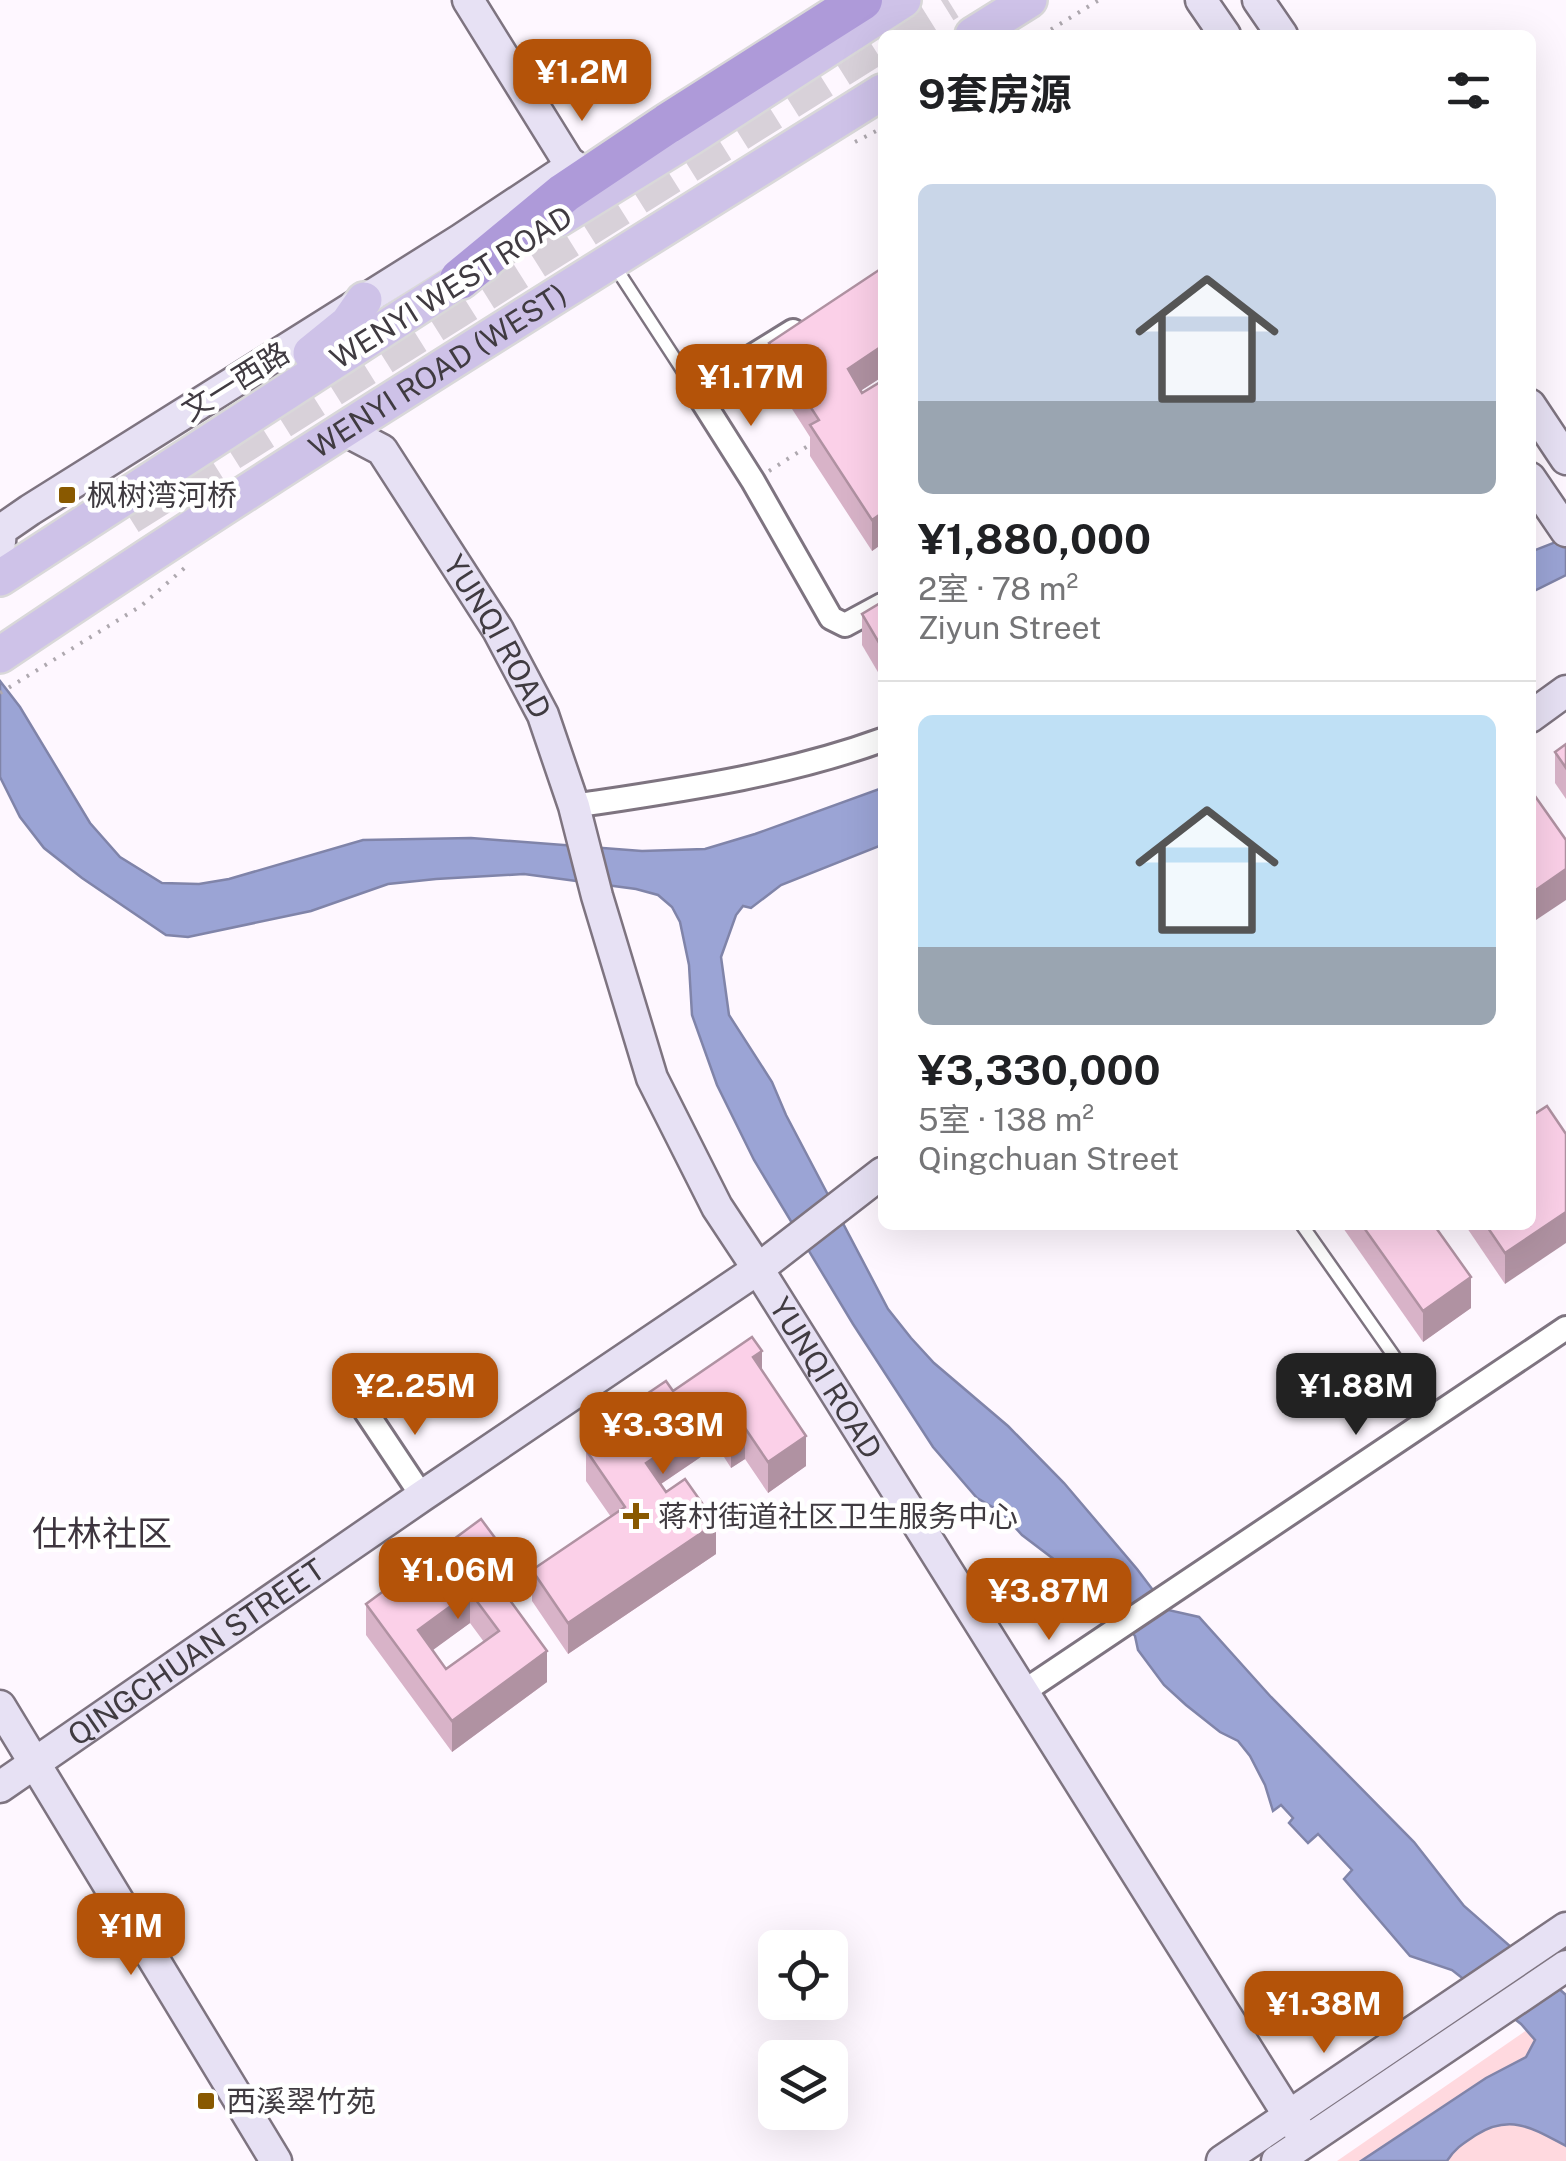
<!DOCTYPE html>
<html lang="zh">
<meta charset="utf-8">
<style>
body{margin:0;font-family:"Public Sans","Noto Sans SC",sans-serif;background:#f6f6f6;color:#202124;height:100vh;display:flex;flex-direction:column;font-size:38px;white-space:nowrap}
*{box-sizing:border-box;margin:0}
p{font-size:32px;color:#757577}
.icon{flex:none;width:55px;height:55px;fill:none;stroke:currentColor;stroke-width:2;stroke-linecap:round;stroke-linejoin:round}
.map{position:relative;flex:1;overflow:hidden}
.side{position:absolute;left:878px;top:30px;width:658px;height:1200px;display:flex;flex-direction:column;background:#fff;border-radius:15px;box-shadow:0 10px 40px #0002}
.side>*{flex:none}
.buttons{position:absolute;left:758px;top:1930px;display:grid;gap:20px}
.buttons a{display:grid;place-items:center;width:90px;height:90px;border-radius:15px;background:#fff;box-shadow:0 10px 40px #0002;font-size:50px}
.price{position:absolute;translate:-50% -85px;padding:0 22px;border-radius:20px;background:#b45309;color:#fff;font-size:32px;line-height:65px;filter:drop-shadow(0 2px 5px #0008)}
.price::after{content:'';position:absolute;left:50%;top:60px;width:30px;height:22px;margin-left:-15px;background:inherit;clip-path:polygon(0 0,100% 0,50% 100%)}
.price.selected{background:#222;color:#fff}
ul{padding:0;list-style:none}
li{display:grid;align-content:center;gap:20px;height:530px;padding:0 40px}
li+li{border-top:2px solid #e0e0e0}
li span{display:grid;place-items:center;height:310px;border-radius:15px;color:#555}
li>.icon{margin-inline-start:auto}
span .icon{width:180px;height:180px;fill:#fffc;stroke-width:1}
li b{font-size:42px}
h2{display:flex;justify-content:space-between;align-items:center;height:120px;padding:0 40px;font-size:42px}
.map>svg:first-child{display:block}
</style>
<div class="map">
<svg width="1566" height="2161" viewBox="0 0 1566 2161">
<rect width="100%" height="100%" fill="#fef7ff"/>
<!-- green -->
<polygon fill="#ffd9df" points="1566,2003 1566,2161 1337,2161"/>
<!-- water -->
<g fill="#9ba4d5" stroke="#8084a9" stroke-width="2.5">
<polygon points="1566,538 1566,575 1530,593 1530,552"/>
<path d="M0,681L20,707L90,823L120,857L162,883L199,884L229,879L363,840L471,838L642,851L705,849L755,834L882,788V845L781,885L751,908L743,906L736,915L721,957L729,1015L772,1082L786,1115L888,1309L911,1338L934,1363L1008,1426L1064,1483L1137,1569L1168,1610L1199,1617L1271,1697L1414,1842L1464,1906L1566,1995V2146C1534,2129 1511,2113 1476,2135C1464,2143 1455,2148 1447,2161H1361L1486,2078L1526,2057L1535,2040L1521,2024L1452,1970L1410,1956L1344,1879L1352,1870L1318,1834L1308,1843L1289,1823L1293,1818L1281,1805L1273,1811L1265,1785L1250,1756L1238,1741L1220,1732L1186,1705L1164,1685L1138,1650L1135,1636L1108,1607L1076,1576L1022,1535L1001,1512L977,1498L933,1447L853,1324L754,1160L717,1085L692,1015L689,965L680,922L672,907L658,895L636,889L524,874L436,879L388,884L311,911L188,937L166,935L82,878L44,848L20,817L0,777Z"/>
</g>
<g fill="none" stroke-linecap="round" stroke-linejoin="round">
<!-- highway-tunnel -->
<g stroke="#d8d1d9" stroke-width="40" stroke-dasharray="40 20" stroke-linecap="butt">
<polyline points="892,35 948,0"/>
<polyline points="128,515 882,41"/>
</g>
<defs>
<g id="lane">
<polyline points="614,265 696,391"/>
<polyline points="1302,1225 1436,1416"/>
</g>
<g id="street">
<polyline points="793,331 696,391 753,481 831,618 845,625 882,605"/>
<path d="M574,806C679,790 783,776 882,740"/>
<polyline points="364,1409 422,1496"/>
<polyline points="1023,1692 1566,1328"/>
</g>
<g id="secondary">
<polyline points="468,0 571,166"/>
<polyline points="1201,0 1225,35"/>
<polyline points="1258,0 1282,35"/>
<polyline points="1530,405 1566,459"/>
<path id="s1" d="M342,429L382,450L498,630L543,715L574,806L597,896L652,1078L717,1207L758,1269L1289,2116L1306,2140"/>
<polyline points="1530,478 1566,531"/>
<polyline points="0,542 1,530 30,510 460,240 573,165"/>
<polyline points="1530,717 1566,691"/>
<polyline points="0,1706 276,2161"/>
<path id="s2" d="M0,1787L422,1496L758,1269L882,1173"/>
<polyline points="1222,2161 1566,1928"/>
<polyline points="1277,2161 1566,1966"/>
</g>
<g id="primary">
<polyline points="973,35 1029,0"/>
<polyline points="558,219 691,137 903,0"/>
<polyline points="311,353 348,323 364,300"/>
<polyline points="0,578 484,264"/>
<path id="s3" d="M0,655C289,460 586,277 882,92"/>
</g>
<polyline id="highway" points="460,279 564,193 667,124 862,0"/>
</defs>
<!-- lane casing -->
<use href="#lane" stroke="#7e7480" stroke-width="16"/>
<!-- street casing -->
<use href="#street" stroke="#7e7480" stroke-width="28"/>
<!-- secondary casing -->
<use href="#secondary" stroke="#7e7480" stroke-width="35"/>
<!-- primary casing -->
<use href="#primary" stroke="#d9d8d9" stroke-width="40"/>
<!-- highway casing -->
<use href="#highway" stroke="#d9d8d9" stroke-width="45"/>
<!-- path -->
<g stroke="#aea8af" stroke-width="4" stroke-dasharray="2.5 8" stroke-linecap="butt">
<polyline points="1042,35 1099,0"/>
<polyline points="855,142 882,128"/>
<polyline points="769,471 811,444"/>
<polyline points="0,693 141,606 189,564"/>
</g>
<!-- lane -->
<use href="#lane" stroke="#fff" stroke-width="11"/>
<!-- street -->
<use href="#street" stroke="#fff" stroke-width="22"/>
<!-- secondary -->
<use href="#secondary" stroke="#e7e1f4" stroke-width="30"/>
<!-- primary -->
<use href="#primary" stroke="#cec2e8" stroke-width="35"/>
<!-- highway -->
<use href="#highway" stroke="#ae9ad9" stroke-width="40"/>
</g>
<!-- wall -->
<g fill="#d8b3c8" fill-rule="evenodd">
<polygon points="769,343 882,377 860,391 862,393 882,381 882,544 872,551 810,456 810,437 769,373"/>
<polygon points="882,602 882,679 862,645 862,614"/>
<polygon points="1566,744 1566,799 1555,783 1555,752"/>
<polygon points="1341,1225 1434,1225 1471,1308 1423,1342"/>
<polygon points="1465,1225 1530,1225 1505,1284"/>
<polygon points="762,1369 806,1466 768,1493 745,1459 731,1468 717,1446 661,1484 716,1554 568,1654 532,1601 532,1570 611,1517 586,1481 586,1450 629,1420 629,1406 673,1391"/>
<path d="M507,1585L502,1590L547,1682L452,1752L366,1635V1604ZM470,1623L484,1642L446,1669L432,1650Z"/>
</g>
<!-- shaded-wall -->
<g fill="#b092a2">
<polygon points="882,346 882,377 848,399 848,369"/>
<polygon points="882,513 882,544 872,551 872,520"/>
<polygon points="1566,869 1566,900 1530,924 1530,894"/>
<polygon points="1566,1212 1566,1243 1505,1284 1505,1253"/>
<polygon points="1471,1277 1471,1308 1423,1342 1423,1311"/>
<polygon points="762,1351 762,1382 753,1357"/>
<polygon points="717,1416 717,1446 646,1494 646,1463"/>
<polygon points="745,1428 745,1459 731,1468 731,1437"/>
<polygon points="806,1436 806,1466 768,1493 768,1462"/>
<polygon points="716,1523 716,1554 568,1654 568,1623"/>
<polygon points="507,1554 507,1585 487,1600 487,1569"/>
<polygon points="470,1592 470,1623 418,1661 418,1630"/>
<polygon points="547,1651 547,1682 452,1752 452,1721"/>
</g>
<!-- building -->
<g fill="#fbd0e8" stroke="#b092a2" stroke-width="2.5" fill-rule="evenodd">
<polygon points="882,268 882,346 848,369 862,393 882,381 882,513 872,520 810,425 819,420 769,343"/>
<polygon points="882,602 882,648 862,614"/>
<polygon points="1566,744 1566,768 1555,752"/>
<polygon points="1530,789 1566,840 1566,869 1530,894"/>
<polygon points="1547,1106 1566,1134 1566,1212 1505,1253 1486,1225 1530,1225 1530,1117"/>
<polygon points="1362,1225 1434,1225 1471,1277 1423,1311"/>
<polygon points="752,1337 762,1351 753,1357 806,1436 768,1462 745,1428 731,1437 717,1416 646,1463 666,1492 685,1479 716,1523 568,1623 532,1570 625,1507 586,1450 636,1416 629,1406 666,1381 673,1391"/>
<path d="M481,1519L507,1554L487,1569L547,1651L452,1721L366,1604ZM470,1592L499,1631L446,1669L418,1630Z"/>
</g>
<!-- markers -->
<g fill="#895900" stroke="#fff" stroke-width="4">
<rect x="57" y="485" width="20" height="20" rx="5"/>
<path d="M631 1501h10v10h10v10h-10v10h-10v-10h-10v-10h10z"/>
<rect x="196" y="2091" width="20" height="20" rx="5"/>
</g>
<g text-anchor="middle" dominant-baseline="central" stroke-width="9" stroke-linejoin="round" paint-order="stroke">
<!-- street labels -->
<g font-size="30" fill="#403b41" stroke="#fff">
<text transform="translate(451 287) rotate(-32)">WENYI WEST ROAD</text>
<text stroke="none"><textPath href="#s3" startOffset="522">WENYI ROAD (WEST)</textPath></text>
<text transform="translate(235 381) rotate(-32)">文一西路</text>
<text stroke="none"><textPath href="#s1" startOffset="265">YUNQI ROAD</textPath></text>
<text stroke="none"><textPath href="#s1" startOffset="1082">YUNQI ROAD</textPath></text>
<text stroke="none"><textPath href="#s2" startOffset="238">QINGCHUAN STREET</textPath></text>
</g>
<!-- poi labels -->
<g font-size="30" fill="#403b41" stroke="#fff" text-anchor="start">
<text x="87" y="495">枫树湾河桥</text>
<text x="658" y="1516">蒋村街道社区卫生服务中心</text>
<text x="226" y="2101">西溪翠竹苑</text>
</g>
<!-- quarter labels -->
<g font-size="35" fill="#3e353f" stroke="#fff">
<text x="102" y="1533">仕林社区</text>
</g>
</g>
</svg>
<div class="buttons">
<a><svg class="icon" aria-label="locate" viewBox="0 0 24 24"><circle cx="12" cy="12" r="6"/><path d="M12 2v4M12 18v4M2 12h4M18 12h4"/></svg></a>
<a><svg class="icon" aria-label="layers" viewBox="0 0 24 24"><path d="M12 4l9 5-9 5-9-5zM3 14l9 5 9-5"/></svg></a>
</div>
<b class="price" style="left:582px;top:124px">¥1.2M</b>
<b class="price" style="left:751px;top:429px">¥1.17M</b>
<b class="price" style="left:415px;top:1438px">¥2.25M</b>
<b class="price selected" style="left:1356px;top:1438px">¥1.88M</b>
<b class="price" style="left:663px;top:1477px">¥3.33M</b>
<b class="price" style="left:458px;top:1622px">¥1.06M</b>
<b class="price" style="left:1049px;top:1643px">¥3.87M</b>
<b class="price" style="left:131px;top:1978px">¥1M</b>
<b class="price" style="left:1324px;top:2056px">¥1.38M</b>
<section class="side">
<h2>9套房源<svg class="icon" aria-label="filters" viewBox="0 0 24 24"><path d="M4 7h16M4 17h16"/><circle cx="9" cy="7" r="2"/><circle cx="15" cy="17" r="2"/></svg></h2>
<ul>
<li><span style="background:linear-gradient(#c9d6e8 70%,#9aa5b1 0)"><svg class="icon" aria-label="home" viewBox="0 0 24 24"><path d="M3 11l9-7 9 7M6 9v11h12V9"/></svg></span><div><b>¥1,880,000</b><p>2室 · 78 m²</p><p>Ziyun Street</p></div></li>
<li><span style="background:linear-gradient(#bfe0f5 75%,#9aa5b1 0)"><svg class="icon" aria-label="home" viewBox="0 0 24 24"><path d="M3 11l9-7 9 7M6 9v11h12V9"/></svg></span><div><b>¥3,330,000</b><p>5室 · 138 m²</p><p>Qingchuan Street</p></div></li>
</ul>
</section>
</div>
